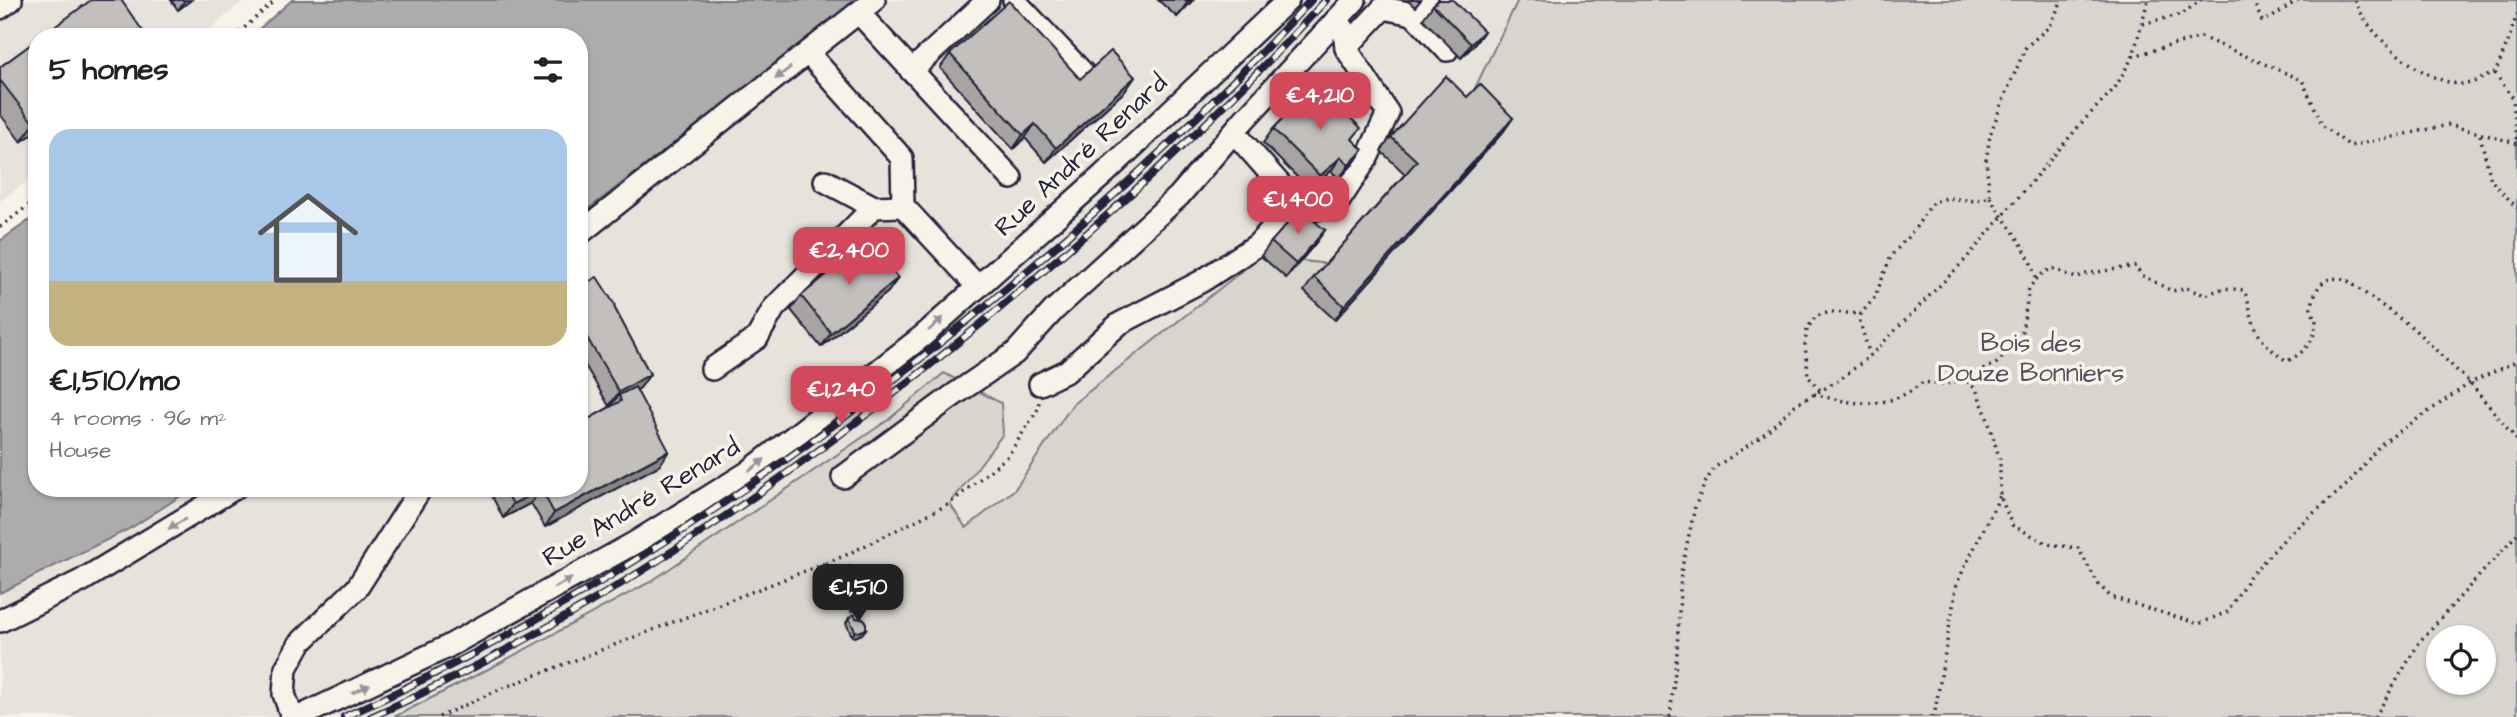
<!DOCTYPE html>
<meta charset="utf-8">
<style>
body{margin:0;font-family:"Architects Daughter",sans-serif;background:#f6f6f6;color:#202124;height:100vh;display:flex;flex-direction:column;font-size:26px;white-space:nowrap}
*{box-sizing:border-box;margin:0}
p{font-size:23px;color:#757577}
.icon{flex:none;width:38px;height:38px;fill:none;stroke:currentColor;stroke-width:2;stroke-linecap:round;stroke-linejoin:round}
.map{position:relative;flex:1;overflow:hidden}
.side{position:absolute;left:28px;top:28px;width:560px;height:469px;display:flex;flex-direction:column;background:#fff;border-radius:28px;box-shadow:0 2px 5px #0004}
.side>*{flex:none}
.buttons{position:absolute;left:2426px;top:625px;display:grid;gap:14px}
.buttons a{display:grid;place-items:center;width:70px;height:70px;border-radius:50%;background:#fff;box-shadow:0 2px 5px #0004;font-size:35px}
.price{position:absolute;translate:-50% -60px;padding:0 16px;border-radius:14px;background:#d1495b;color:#fff;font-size:23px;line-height:46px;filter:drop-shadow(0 2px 4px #0008)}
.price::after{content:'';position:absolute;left:50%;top:42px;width:21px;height:16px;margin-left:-10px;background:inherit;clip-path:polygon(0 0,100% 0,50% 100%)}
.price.selected{background:#222;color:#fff}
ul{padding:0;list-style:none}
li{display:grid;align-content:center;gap:14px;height:371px;padding:0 21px}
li+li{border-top:2px solid #e0e0e0}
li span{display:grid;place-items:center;height:217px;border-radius:21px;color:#555}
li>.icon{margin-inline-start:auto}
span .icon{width:126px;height:126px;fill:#fffc;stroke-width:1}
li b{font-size:30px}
h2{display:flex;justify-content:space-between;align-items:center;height:84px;padding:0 21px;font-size:30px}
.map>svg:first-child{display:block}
</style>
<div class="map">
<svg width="2517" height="717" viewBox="0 0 2517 717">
<rect width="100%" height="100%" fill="#f7f3e8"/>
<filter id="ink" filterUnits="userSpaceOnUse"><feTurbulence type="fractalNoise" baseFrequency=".0143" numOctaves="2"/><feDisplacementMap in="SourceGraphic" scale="14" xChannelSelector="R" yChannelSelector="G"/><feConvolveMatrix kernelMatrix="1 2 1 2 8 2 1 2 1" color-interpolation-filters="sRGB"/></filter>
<g filter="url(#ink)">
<!-- built -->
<g fill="#e7e3db">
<polygon points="0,0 244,0 201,37 37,37 37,174 0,201"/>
<polygon points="855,0 1518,0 1470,98 1503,132 1035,563 498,664 394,717 0,717 0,593 131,528 193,488 579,488 579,216 821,31"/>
</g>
<!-- green -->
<path fill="#d8d5cf" stroke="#7d7c85" stroke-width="2" fill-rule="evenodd" d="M1518,0H2517V717H394L498,664L650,582L888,420L944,373L1001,403L1003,434L950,504L966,528L1015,489L1073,404L1261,256L1379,270L1503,132L1470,98ZM2438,637H2483V682H2438Z"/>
<!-- water -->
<g fill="#aeabad" stroke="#76747f" stroke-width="2">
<polygon points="292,0 855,0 821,31 579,216 579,37 250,37"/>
<polygon points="37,215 37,488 193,488 131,528 0,593 0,241"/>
</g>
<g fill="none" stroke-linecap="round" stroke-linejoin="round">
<defs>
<g id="minor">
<polyline points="1014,0 1083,73"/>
<polyline points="0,8 11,0"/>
<polyline points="859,13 1011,178"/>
<polyline points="1413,14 1447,50"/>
<polyline points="1346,48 1383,8 1413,14 1427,0"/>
<polyline points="808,53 902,158 903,206 978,287"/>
<polyline points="911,71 988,0"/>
<polyline points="1234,132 1299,206 1317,209 1337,204 1367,158 1388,113 1346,48 1344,29 1336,20"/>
<polyline points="825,181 874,207"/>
<polyline points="579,234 874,0"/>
<polyline points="712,369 757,338 774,308 874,207 903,206"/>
<polyline points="1040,384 1067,371 1119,324 1202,281 1257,245 1290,209"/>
<polyline points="843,477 951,397 1015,353 1054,310 1179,196 1243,121 1355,0"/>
<polyline points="0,621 81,581 235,488"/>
<polyline points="292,717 284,694 286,668 300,643 357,588 421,488"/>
<polyline points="299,717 447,647 636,542 747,473 924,335 1103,175 1288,0"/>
</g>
</defs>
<!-- minor casing -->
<use href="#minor" stroke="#22223b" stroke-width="26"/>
<!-- path -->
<g stroke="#22223b" stroke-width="3.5" stroke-dasharray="2 5" stroke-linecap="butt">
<polyline points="2253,0 2262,21 2271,18 2298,0"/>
<path d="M2355,0C2366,35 2426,85 2464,84C2473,84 2485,76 2495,73L2508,42L2517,14"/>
<polyline points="2143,24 2182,14 2201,0"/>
<polyline points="234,37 276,0"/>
<polyline points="2133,56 2201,37 2302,80 2323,126 2350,146 2449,125 2516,143"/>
<polyline points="2495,73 2513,98 2517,145"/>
<polyline points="2480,135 2491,180 2517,208"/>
<path d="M1990,197C2004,223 2032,250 2035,280"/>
<polyline points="0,227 37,199"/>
<polyline points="1870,356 1860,322 1861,314 1875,297 1891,256 1914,230 1933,202 1947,198 1975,201 1990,197 1986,161 1990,135 2003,100 2026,47 2050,26 2062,0"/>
<path d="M1964,379L1997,363L2021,338L2029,288L2039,276L2052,268L2076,278L2085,274L2136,266L2141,275L2172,291L2186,288L2205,295L2224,288L2243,290C2249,298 2249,308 2252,317C2257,339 2270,349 2287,361C2302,355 2316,340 2316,323C2316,318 2311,313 2311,308C2311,307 2314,298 2314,297C2320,279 2331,275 2348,281L2413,328L2470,383L2517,440"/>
<polyline points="1820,390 1808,376 1805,344 1807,329 1816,316 1831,312 1861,314"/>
<path d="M1814,394C1855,405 1888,411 1923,382L1944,385L1964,379L1976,389L1986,414L2000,460V496L2012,525L2048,544L2078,548L2099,585L2111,597L2199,624L2227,612L2249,577L2290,533L2349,483L2381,444L2470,383L2517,361"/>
<polyline points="852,612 832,581 826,563 846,555 949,504 1008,456 1038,409 1039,402"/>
<polyline points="439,717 503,688 826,563"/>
<polyline points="1670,717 1677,653 1681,572 1695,507 1705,483 1714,468 1762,436 1795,405 1838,381 1870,356 1965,260 2085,119 2115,88 2133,56 2148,0"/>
<polyline points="1932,717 1935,711 1957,583 2000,496"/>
<polyline points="2375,717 2420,641 2517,534"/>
</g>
<!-- minor -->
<use href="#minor" stroke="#f7f3e8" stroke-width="21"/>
<defs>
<g id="rail">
<path d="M344,717C576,612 787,470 983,308C1098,213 1210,110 1311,0"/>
<path d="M371,717C593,617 796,476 983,322C1104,222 1220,116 1326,0"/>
</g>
</defs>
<!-- rail casing -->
<use href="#rail" stroke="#22223b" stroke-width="8"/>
<!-- rail -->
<use href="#rail" stroke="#f7f3e8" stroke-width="5" stroke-dasharray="16" stroke-linecap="butt"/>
</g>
<!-- wall -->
<g fill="#a7a4a3" stroke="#22223b" stroke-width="2">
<polygon points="171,0 191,0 178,10"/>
<polygon points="1158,0 1193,0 1177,17"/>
<polygon points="1407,0 1421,0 1415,7"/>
<polygon points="1433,5 1484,31 1474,45 1461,58 1423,19"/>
<polygon points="37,40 37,131 21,142 0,114 0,67"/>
<polygon points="950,54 1080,79 1135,77 1125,91 1046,162 1025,138 1013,149 940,68"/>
<polygon points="1467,97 1513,118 1503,132 1335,320 1304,291 1314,277 1405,174 1381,151 1391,137"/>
<polygon points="1273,129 1353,140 1363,150 1353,164 1339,179 1331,171 1310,190 1263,143"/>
<polygon points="1325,230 1315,244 1286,278 1261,256 1271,242"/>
<polygon points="898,278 888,292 821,347 791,310 801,296"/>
<polygon points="579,287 614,307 650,374 640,388 637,390 660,465 545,527 531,503 503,518 489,490 490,488 579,488 583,422 610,407 612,404 609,406 579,355"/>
<polygon points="841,570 859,582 855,587 847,592 837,575"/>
<polygon points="849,618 866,629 862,634 855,637 852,636 846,623"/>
</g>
<!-- shaded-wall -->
<g fill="#888684" stroke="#22223b" stroke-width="2">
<polygon points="185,0 191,0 178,10"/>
<polygon points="1190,0 1193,0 1177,17 1187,3"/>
<polygon points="1484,31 1474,45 1461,58 1471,44"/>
<polygon points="1135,77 1125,91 1046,162 1056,148"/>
<polygon points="1513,118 1503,132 1335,320 1344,306"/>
<polygon points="37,122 37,131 21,142 34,124"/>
<polygon points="1035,124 1025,138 1013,149 1023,135"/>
<polygon points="1363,150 1353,164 1339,179 1349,165"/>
<polygon points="1341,157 1331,171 1310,190 1320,176"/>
<polygon points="1325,230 1315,244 1286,278 1296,264"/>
<polygon points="898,278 888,292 821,347 831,333"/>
<polygon points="650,374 640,388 621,399 619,395 612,404 609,406 619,392"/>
<polygon points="669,451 660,465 545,527 554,513"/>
<polygon points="541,489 531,503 503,518 513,504"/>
<polygon points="859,582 855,587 847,592 851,587"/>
<polygon points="866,629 862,634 855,637 852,636 855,631"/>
</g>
<!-- building -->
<g fill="#c2bfbd" stroke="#22223b" stroke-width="2">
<polygon points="91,0 121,0 147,37 41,37"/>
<polygon points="1438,0 1453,0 1484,31 1471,44 1433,5"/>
<polygon points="1009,1 1080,79 1111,51 1135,77 1056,148 1035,124 1023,135 950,54"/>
<polygon points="37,40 37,122 34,124 0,80 0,67"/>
<polygon points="1446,76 1467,97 1480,84 1513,118 1344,306 1314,277 1417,161 1391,137"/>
<polygon points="1317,86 1361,128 1352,139 1363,150 1349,165 1341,157 1320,176 1273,129 1291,110 1293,112"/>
<polygon points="1300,209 1325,230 1296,264 1271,242"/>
<polygon points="867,241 898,278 831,333 801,296"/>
<polygon points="597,277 615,305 614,307 650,374 619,392 579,324 579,287"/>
<polygon points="635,387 669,451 554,513 541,489 513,504 504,488 579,488 579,419 583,422 621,401 619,395"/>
<polygon points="849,566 859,582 851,587 841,570"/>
<polygon points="854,614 856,618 864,619 866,621 866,629 859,632 855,631 849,618"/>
</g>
<!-- one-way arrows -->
<defs><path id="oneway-solid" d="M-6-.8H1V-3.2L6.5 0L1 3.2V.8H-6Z" transform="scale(1.75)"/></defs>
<g fill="#97959a">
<use href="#oneway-solid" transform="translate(783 73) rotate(142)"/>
<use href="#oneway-solid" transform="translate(936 324) rotate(-42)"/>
<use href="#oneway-solid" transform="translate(757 465) rotate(-38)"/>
<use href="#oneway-solid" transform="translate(177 524) rotate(149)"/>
<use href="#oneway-solid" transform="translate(563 583) rotate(-29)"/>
<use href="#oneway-solid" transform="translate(361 689) rotate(-26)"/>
</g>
</g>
<g text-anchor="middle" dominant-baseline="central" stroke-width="7" stroke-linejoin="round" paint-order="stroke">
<!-- street labels -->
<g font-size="26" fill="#22223b" stroke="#f7f3e8">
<text transform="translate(1081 155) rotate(-43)">Rue André Renard</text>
<text transform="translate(641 502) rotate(-31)">Rue André Renard</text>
</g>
<!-- park labels -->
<g font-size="26" fill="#504f60" stroke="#f7f3e8">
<text x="2031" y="343">Bois des<tspan x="2031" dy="30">Douze Bonniers</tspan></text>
</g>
</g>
</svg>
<div class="buttons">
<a><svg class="icon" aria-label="locate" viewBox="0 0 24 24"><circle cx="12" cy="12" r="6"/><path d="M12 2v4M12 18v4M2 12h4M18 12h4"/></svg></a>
</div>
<b class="price" style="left:1320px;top:132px">€4,210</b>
<b class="price" style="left:1298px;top:236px">€1,400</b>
<b class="price" style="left:849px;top:287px">€2,400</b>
<b class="price" style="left:841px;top:426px">€1,240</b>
<b class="price selected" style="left:858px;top:624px">€1,510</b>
<section class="side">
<h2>5 homes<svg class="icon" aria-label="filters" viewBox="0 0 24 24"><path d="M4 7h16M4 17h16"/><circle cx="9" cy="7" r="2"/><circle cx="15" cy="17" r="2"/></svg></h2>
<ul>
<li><span style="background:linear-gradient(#a9c7e8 70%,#c2b280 0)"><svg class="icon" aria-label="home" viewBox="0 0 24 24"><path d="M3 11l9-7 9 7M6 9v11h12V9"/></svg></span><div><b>€1,510/mo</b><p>4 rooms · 96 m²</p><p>House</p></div></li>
</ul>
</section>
</div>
